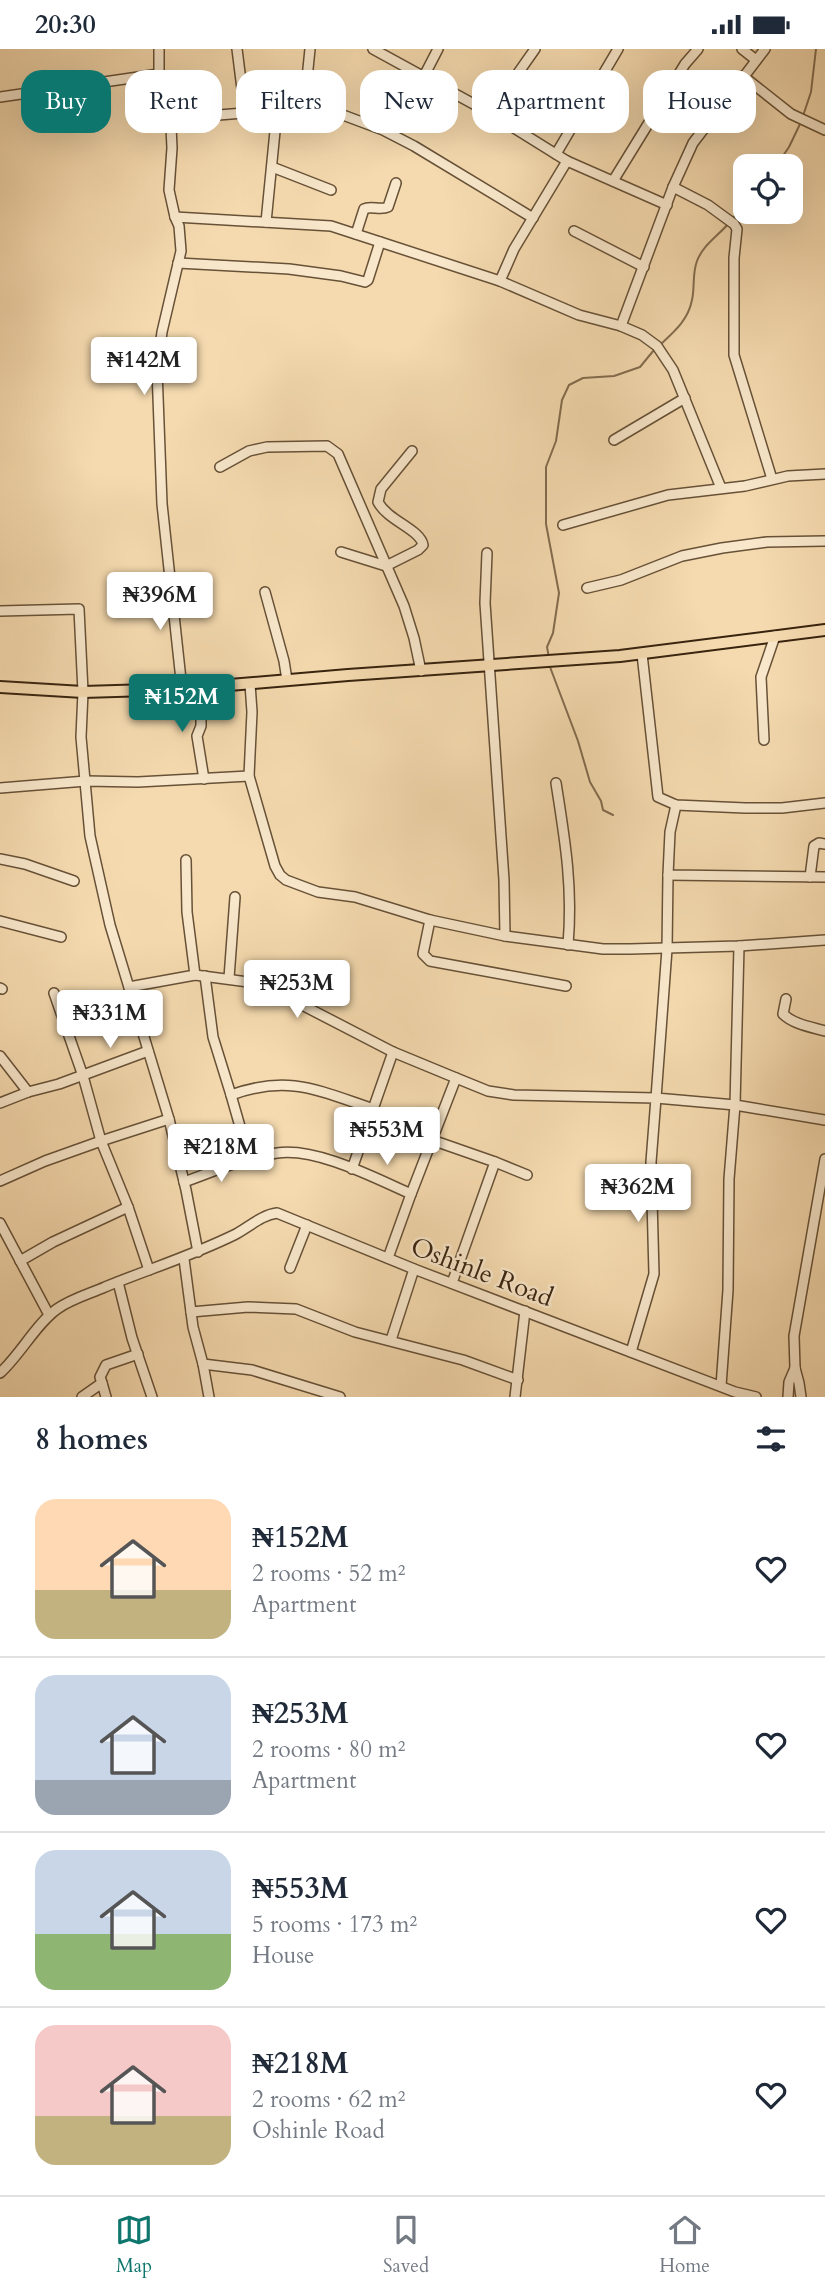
<!DOCTYPE html>
<meta charset="utf-8">
<style>
body{margin:0;font-family:Cardo,serif;background:#f2f2f3;color:#1f2937;height:100vh;display:flex;flex-direction:column;font-size:26px;white-space:nowrap}
*{box-sizing:border-box;margin:0}
p{font-size:23px;color:#747a83}
.icon{flex:none;width:38px;height:38px;fill:none;stroke:currentColor;stroke-width:2;stroke-linecap:round;stroke-linejoin:round}
.map{position:relative;height:1348px;overflow:hidden}
.sheet{display:flex;flex-direction:column;background:#fff;flex:1}
.sheet>*{flex:none}
.guide{position:absolute;left:21px;top:21px;width:784px;height:63px;display:flex;gap:14px}
.fabs{position:absolute;left:733px;top:105px;display:grid;gap:14px}
.fabs a{display:grid;place-items:center;width:70px;height:70px;border-radius:14px;background:#fff;box-shadow:0 7px 28px #0002;font-size:35px}
.price{position:absolute;translate:-50% -60px;padding:0 16px;border-radius:7px;background:#fff;color:#222;font-size:23px;line-height:46px;filter:drop-shadow(0 2px 4px #0008)}
.price::after{content:'';position:absolute;left:50%;top:42px;width:21px;height:16px;margin-left:-10px;background:inherit;clip-path:polygon(0 0,100% 0,50% 100%)}
.price.active{background:#0f766e;color:#fff}
ul{padding:0;list-style:none}
li{display:flex;align-items:center;gap:21px;height:175px;padding:0 35px}
li+li{border-top:2px solid #e0e1e3}
li span{display:grid;place-items:center;flex:none;width:196px;height:140px;border-radius:21px;color:#555}
li>.icon{margin-inline-start:auto}
span .icon{width:84px;height:84px;fill:#fffc;stroke-width:1}
li b{font-size:30px}
h2{display:flex;justify-content:space-between;align-items:center;height:84px;padding:0 35px;font-size:30px}
.chip{padding:0 24px;border-radius:21px;background:#fff;box-shadow:0 7px 28px #0002;font-size:24px;line-height:63px}
.chip.active{background:#0f766e;color:#fff}
.status{display:flex;justify-content:space-between;align-items:center;height:49px;padding:0 35px;background:#fff;direction:ltr}
.status svg{height:19px;fill:currentColor}
.menu{display:flex;justify-content:space-around;align-items:center;height:98px;border-top:2px solid #e0e1e3;background:#fff;font-size:19px;color:#747a83}
.menu a{display:grid;justify-items:center;gap:4px}
.menu .active{color:#0f766e}
.map>svg:first-child{display:block}
</style>
<div class="status"><b>20:30</b><svg viewBox="0 0 49 12"><path d="M0 12V9h3v3zM5 12V6h3v6zM10 12V3h3v9zM15 12V0h3v12zM26 1h20v11H26zM47 4h2v5h-2z"/></svg></div>
<div class="map">
<svg width="825" height="1348" viewBox="0 0 825 1348">
<rect width="100%" height="100%" fill="#f5daaf"/>
<filter id="stains"><feTurbulence type="fractalNoise" baseFrequency=".00286" numOctaves="4"/><feColorMatrix values="0 0 0 0 .2 0 0 0 0 .09 0 0 0 0 .02 0 0 0 .5 -.17"/></filter>
<radialGradient id="worn" r=".72"><stop offset=".6" stop-color="#630" stop-opacity="0"/><stop offset="1" stop-color="#630" stop-opacity=".3"/></radialGradient>
<g fill="none" stroke-linecap="round" stroke-linejoin="round">
<!-- stream -->
<g stroke="#836c4f" stroke-width="2">
<polyline points="803,67 811,43 816,0"/>
<polyline points="776,117 789,98 801,73"/>
<polyline points="732,170 746,155"/>
<path d="M661,295C675,282 688,271 692,251C695,238 692,225 697,212C703,196 718,187 729,174"/>
<polyline points="549,609 547,598 553,584 559,544 546,475 546,418 556,392 562,351 569,336 583,329 614,327 640,318 654,301"/>
<polyline points="550,618 578,692 590,733 601,752 603,761 613,766"/>
</g>
<defs>
<g id="minor">
<polyline points="237,0 245,64"/>
<polyline points="373,0 490,64 567,112 667,156"/>
<polyline points="742,0 756,11"/>
<polyline points="159,25 159,0"/>
<polyline points="424,27 438,0"/>
<polyline points="743,27 791,65 825,81"/>
<polyline points="0,48 159,25 171,78 172,99 169,141 175,168 179,177 181,202 162,283 157,321 162,455 182,640"/>
<polyline points="304,59 310,0"/>
<polyline points="490,64 535,0"/>
<polyline points="169,70 304,59 343,66 383,81 414,97 533,169"/>
<polyline points="556,105 618,0"/>
<polyline points="272,118 331,141"/>
<polyline points="613,132 685,15 698,0"/>
<polyline points="673,138 708,156 734,175 737,180 734,209 734,306 772,430"/>
<polyline points="175,168 331,177 500,232 579,266 621,277 642,286 657,297 673,321 721,439"/>
<polyline points="266,173 277,62"/>
<polyline points="574,182 644,218"/>
<path d="M356,185L364,160C371,156 380,162 388,158L396,134"/>
<polyline points="178,214 289,220 341,227 365,233 368,231 380,193"/>
<polyline points="500,232 514,200 567,112"/>
<polyline points="621,277 673,138 693,94 765,0"/>
<polyline points="614,391 685,349"/>
<polyline points="220,418 249,402 267,398 327,397 338,405 404,557 414,589 421,622"/>
<polyline points="563,476 668,446 745,437 788,427 825,425"/>
<path d="M341,503L386,517L418,501L423,496C420,480 388,472 378,453L381,440L412,402"/>
<polyline points="487,504 485,554 504,831 505,887"/>
<polyline points="587,539 621,531 682,507 722,499 767,493 825,492"/>
<polyline points="265,543 284,612 287,631"/>
<polyline points="0,562 79,560 83,643 81,688 90,787 110,876 169,1070 186,1141 198,1203"/>
<polyline points="642,605 658,748 676,756 745,759 782,759 825,754"/>
<polyline points="250,635 252,663 249,727 275,817 280,826 286,831 318,843 355,848 430,871 505,887 543,892 603,900 630,900 739,897 825,891"/>
<polyline points="201,638 201,677 197,687 204,730"/>
<polyline points="764,691 761,628 775,587"/>
<path d="M556,734C565,791 573,838 568,896"/>
<polyline points="0,739 86,732 138,733 249,727"/>
<polyline points="676,756 670,783 668,826 825,828"/>
<polyline points="0,810 25,815 74,832"/>
<polyline points="186,811 187,863 195,926 256,934 275,942 393,1003 456,1029 411,1145 388,1209"/>
<polyline points="668,826 667,900 656,1049 735,1056 729,1130 728,1241 721,1337"/>
<polyline points="810,828 814,797 819,794 825,795"/>
<polyline points="430,871 423,905 430,912 566,937"/>
<polyline points="0,872 61,888"/>
<polyline points="739,897 735,1056 825,1071"/>
<polyline points="205,927 213,988 231,1046"/>
<polyline points="229,929 235,848"/>
<polyline points="129,938 195,926"/>
<polyline points="0,939 2,940"/>
<polyline points="54,944 83,1027 101,1092 169,1070"/>
<path d="M786,950L783,965C793,975 811,978 825,982"/>
<polyline points="0,1007 28,1043"/>
<polyline points="456,1029 488,1042 514,1046 656,1049 651,1113 654,1225 631,1303"/>
<polyline points="0,1054 28,1043 59,1035 148,1002"/>
<polyline points="432,1091 495,1113 452,1234"/>
<path d="M249,1109L231,1046C289,1025 319,1042 374,1060"/>
<polyline points="495,1113 527,1126"/>
<polyline points="352,1120 393,1003"/>
<polyline points="0,1132 45,1112 101,1092 128,1158 149,1221"/>
<path d="M184,1133C215,1122 245,1108 277,1104C316,1098 375,1129 411,1145"/>
<polyline points="0,1174 49,1266"/>
<polyline points="184,1210 193,1278 203,1315 252,1321 340,1348"/>
<polyline points="20,1212 53,1193 128,1158"/>
<polyline points="290,1219 307,1176"/>
<polyline points="118,1233 132,1289 152,1348"/>
<polyline points="191,1263 248,1258 296,1260 355,1283 463,1311 518,1331"/>
<polyline points="391,1291 414,1220"/>
<polyline points="203,1315 209,1348"/>
<path d="M0,1324C20,1306 36,1275 57,1260C71,1250 89,1245 105,1238C149,1220 191,1207 234,1186C248,1179 261,1166 277,1164L414,1220L735,1343L756,1348"/>
<polyline points="102,1334 100,1328 106,1316 138,1305"/>
<polyline points="82,1348 102,1334 106,1348"/>
<polyline points="515,1348 525,1262"/>
<polyline points="788,1348 789,1333 795,1319"/>
<polyline points="801,1348 799,1334 795,1319 794,1287 825,1110"/>
</g>
<polyline id="major" points="0,638 83,643 182,640 348,626 620,607 825,581"/>
</defs>
<!-- minor casing -->
<use href="#minor" stroke="#675137" stroke-width="12"/>
<!-- major casing -->
<use href="#major" stroke="#38230f" stroke-width="14"/>
<!-- minor -->
<use href="#minor" stroke="#f8e7cb" stroke-width="9"/>
<!-- major -->
<use href="#major" stroke="#f5daaf" stroke-width="10"/>
</g>
<g text-anchor="middle" dominant-baseline="central" stroke-width="5" stroke-linejoin="round" paint-order="stroke">
<!-- street labels -->
<g font-size="26" fill="#38230f" stroke="#f8e7cb">
<text transform="translate(482 1223) rotate(21)">Oshinle Road</text>
</g>
</g>
<rect width="100%" height="100%" filter="url(#stains)"/>
<rect width="100%" height="100%" fill="url(#worn)"/>
</svg>
<div class="fabs">
<a><svg class="icon" aria-label="locate" viewBox="0 0 24 24"><circle cx="12" cy="12" r="6"/><path d="M12 2v4M12 18v4M2 12h4M18 12h4"/></svg></a>
</div>
<b class="price" style="left:144px;top:348px">₦142M</b>
<b class="price" style="left:160px;top:583px">₦396M</b>
<b class="price active" style="left:182px;top:685px">₦152M</b>
<b class="price" style="left:297px;top:971px">₦253M</b>
<b class="price" style="left:110px;top:1001px">₦331M</b>
<b class="price" style="left:387px;top:1118px">₦553M</b>
<b class="price" style="left:221px;top:1135px">₦218M</b>
<b class="price" style="left:638px;top:1175px">₦362M</b>
<div class="guide">
<a class="chip active">Buy</a>
<a class="chip">Rent</a>
<a class="chip">Filters</a>
<a class="chip">New</a>
<a class="chip">Apartment</a>
<a class="chip">House</a>
</div>
</div>
<section class="sheet">
<h2>8 homes<svg class="icon" aria-label="filters" viewBox="0 0 24 24"><path d="M4 7h16M4 17h16"/><circle cx="9" cy="7" r="2"/><circle cx="15" cy="17" r="2"/></svg></h2>
<ul>
<li><span style="background:linear-gradient(#ffd9b3 65%,#c2b280 0)"><svg class="icon" aria-label="home" viewBox="0 0 24 24"><path d="M3 11l9-7 9 7M6 9v11h12V9"/></svg></span><div><b>₦152M</b><p>2 rooms · 52 m²</p><p>Apartment</p></div><svg class="icon" aria-label="heart" viewBox="0 0 24 24"><path d="M12 20l-8-8c-3-5 5-10 8-4 3-6 11-1 8 4z"/></svg></li>
<li><span style="background:linear-gradient(#c9d6e8 75%,#9aa5b1 0)"><svg class="icon" aria-label="home" viewBox="0 0 24 24"><path d="M3 11l9-7 9 7M6 9v11h12V9"/></svg></span><div><b>₦253M</b><p>2 rooms · 80 m²</p><p>Apartment</p></div><svg class="icon" aria-label="heart" viewBox="0 0 24 24"><path d="M12 20l-8-8c-3-5 5-10 8-4 3-6 11-1 8 4z"/></svg></li>
<li><span style="background:linear-gradient(#c9d6e8 60%,#8fb573 0)"><svg class="icon" aria-label="home" viewBox="0 0 24 24"><path d="M3 11l9-7 9 7M6 9v11h12V9"/></svg></span><div><b>₦553M</b><p>5 rooms · 173 m²</p><p>House</p></div><svg class="icon" aria-label="heart" viewBox="0 0 24 24"><path d="M12 20l-8-8c-3-5 5-10 8-4 3-6 11-1 8 4z"/></svg></li>
<li><span style="background:linear-gradient(#f6c9c9 65%,#c2b280 0)"><svg class="icon" aria-label="home" viewBox="0 0 24 24"><path d="M3 11l9-7 9 7M6 9v11h12V9"/></svg></span><div><b>₦218M</b><p>2 rooms · 62 m²</p><p>Oshinle Road</p></div><svg class="icon" aria-label="heart" viewBox="0 0 24 24"><path d="M12 20l-8-8c-3-5 5-10 8-4 3-6 11-1 8 4z"/></svg></li>
</ul>
</section>
<nav class="menu">
<a class="active"><svg class="icon" aria-label="map" viewBox="0 0 24 24"><path d="M3 6l6-2 6 2 6-2v14l-6 2-6-2-6 2zM9 4v14M15 6v14"/></svg>Map</a>
<a><svg class="icon" aria-label="saved" viewBox="0 0 24 24"><path d="M7 4h10v16l-5-4-5 4z"/></svg>Saved</a>
<a><svg class="icon" aria-label="home" viewBox="0 0 24 24"><path d="M3 11l9-7 9 7M6 9v11h12V9"/></svg>Home</a>
</nav>
